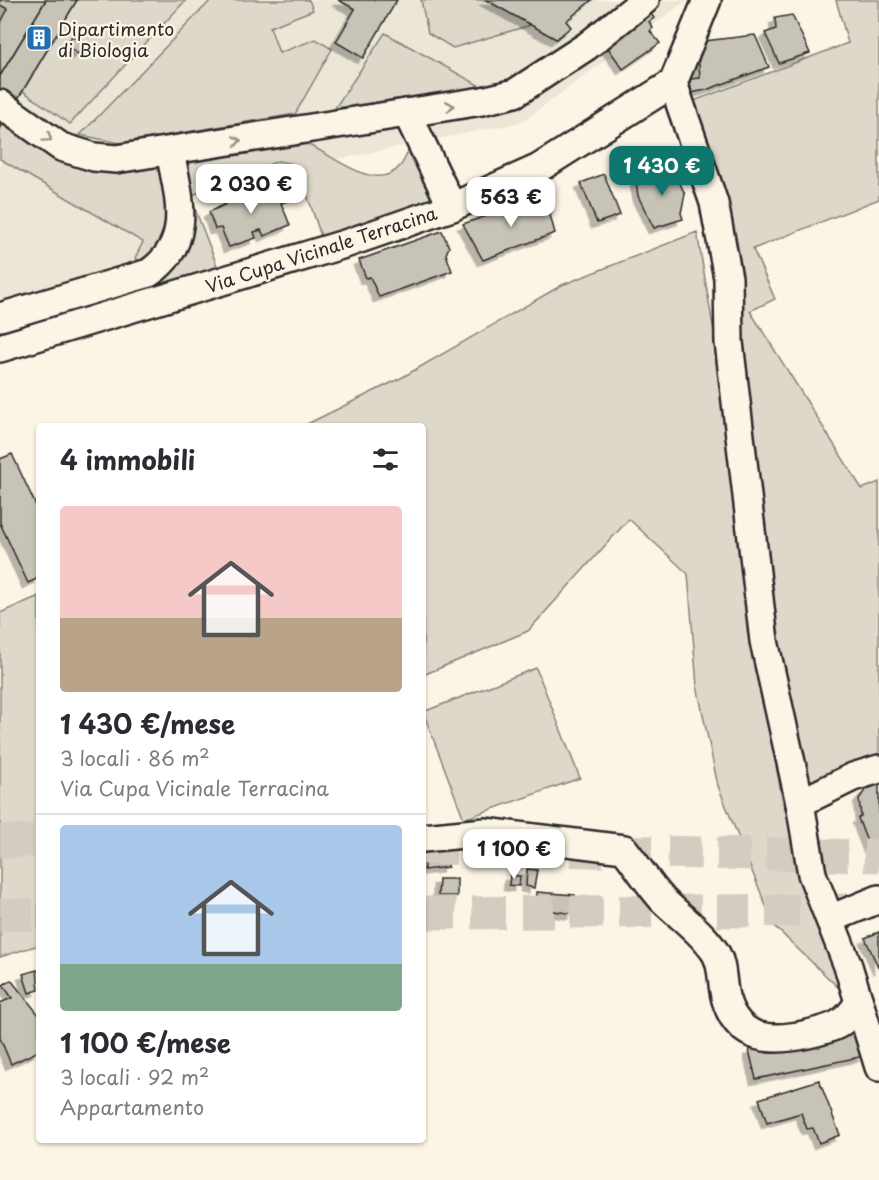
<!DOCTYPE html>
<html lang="it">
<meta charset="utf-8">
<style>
body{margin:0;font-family:"Playpen Sans",sans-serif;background:#f7f7f7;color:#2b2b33;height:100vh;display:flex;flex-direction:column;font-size:22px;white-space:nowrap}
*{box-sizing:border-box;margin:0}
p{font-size:20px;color:#7c7c81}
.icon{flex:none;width:33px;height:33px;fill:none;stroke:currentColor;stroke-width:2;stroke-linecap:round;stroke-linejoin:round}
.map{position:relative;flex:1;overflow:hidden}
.sheet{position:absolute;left:36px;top:423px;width:390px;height:720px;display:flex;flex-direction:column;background:#fff;border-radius:6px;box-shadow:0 2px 4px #0004}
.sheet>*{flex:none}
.price{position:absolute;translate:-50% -51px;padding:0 14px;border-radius:12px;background:#fff;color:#222;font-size:20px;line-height:39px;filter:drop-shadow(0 2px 3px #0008)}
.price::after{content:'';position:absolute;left:50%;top:36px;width:18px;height:14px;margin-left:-9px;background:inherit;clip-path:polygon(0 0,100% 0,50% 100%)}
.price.selected{background:#0f766e;color:#fff}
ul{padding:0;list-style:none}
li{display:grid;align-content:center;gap:12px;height:318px;padding:0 24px}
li+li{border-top:2px solid #e1e1e2}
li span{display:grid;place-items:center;height:186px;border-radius:6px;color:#555}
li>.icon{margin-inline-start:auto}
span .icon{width:108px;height:108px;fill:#fffc;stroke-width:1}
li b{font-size:26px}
h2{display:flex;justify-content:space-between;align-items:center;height:72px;padding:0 24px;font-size:26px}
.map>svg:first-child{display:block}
</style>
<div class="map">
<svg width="879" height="1180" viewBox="0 0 879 1180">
<defs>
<filter id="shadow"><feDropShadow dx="-5.5" dy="5.5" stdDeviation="0" flood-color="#0004"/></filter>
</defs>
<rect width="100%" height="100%" fill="#fcf5e5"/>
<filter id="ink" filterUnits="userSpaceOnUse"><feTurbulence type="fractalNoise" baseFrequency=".0167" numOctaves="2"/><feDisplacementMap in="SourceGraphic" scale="12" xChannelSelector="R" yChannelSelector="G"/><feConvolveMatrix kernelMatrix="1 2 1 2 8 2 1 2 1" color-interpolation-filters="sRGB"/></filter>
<g filter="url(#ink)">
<!-- built -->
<polygon fill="#ece6d7" points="0,0 687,0 522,122 186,190 177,286 0,336"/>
<!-- green -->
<g fill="#ded8ca" stroke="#84827a" stroke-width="1.5">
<polygon points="77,0 186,0 70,124 23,91"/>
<polygon points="211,0 309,0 313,10 270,27 279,53 316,39 332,49 295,114 120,143 80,135"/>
<polygon points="421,0 486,0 531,25 453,48 428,33"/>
<polygon points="836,0 879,0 879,199 753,249 775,299 750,311 862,489 879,482 879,760 809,793 770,626 691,102 848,43"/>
<polygon points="385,33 482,87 335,108"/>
<polygon points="4,122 165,164 172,234 146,265 135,258 143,242 0,159 0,129"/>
<path d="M413,140L440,201L322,239L297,165L278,161L190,196L218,268L0,335V326L169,266L182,162C201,158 289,139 301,142C328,149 375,198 401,165C406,158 409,148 413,140Z"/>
<polygon points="697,232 718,355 745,594 783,803 845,994 774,926 718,786 697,686 688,574 629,519 528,631 423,675 423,426 303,426 401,378 562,285"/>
<polygon points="39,596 39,945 0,957 0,613"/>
<polygon points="536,668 580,778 464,819 423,712"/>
</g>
<!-- building -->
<g fill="#c8c3b7" stroke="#2b2b2b" stroke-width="1.5" filter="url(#shadow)">
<polygon points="0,0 46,0 0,76 0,24 8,9 0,5"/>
<polygon points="46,0 77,0 0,129 0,76"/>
<polygon points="338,0 397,0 363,58 336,42 355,9"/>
<polygon points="486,0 592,0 566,21 571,27 556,39"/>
<polygon points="646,7 654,18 649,22 653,28 650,31 660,43 623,69 603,41"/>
<polygon points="792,15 810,53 779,63 765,33 776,29 775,18"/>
<polygon points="755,35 769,67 706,90 691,93 690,79 700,78 698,51 704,41"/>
<polygon points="72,36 85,45 78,54 66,45"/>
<polygon points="669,169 674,171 685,194 681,213 683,219 654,228 638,196 636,180"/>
<polygon points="604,174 620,215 597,223 581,183"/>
<polygon points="280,184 287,201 281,203 290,225 264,236 261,230 254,232 256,238 229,247 221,228 215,229 209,212 226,204 226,201 240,196 241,199 248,196 247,193 261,187 263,191"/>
<polygon points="546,195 552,211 550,215 555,233 483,260 463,224"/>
<polygon points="442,231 449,247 446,254 452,271 379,297 370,277 366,278 359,260"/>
<polygon points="12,454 39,512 39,578 28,583 0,523 0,459"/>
<polygon points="879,784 879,855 874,847 869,847 858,818 861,816 859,799 865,790"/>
<polygon points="442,839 448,867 424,870 423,840"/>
<polygon points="527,869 537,870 534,888 526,886"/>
<polygon points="510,875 520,876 519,886 509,885"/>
<polygon points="439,879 457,879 457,896 438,896"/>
<polygon points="537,892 575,895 573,914 536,908"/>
<polygon points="879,932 879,969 865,938"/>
<polygon points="37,970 39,990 29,993 23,974"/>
<polygon points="11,980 39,1015 39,1051 11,1064 0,1038 0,1003 12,998 3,985"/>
<polygon points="857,1031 864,1056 756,1079 749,1050"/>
<polygon points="819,1080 840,1135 819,1143 813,1128 807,1129 801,1113 767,1123 759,1099"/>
</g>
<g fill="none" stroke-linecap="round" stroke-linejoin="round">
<!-- highway-tunnel -->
<g stroke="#d2cdc0" stroke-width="33" stroke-dasharray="33 16" stroke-linecap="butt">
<polyline points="0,841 39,841"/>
<polyline points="423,848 879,856"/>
<polyline points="423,913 856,910"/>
<polyline points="0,915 39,915"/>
</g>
<defs>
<g id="minor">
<polyline points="673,83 714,203 728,278 729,342 764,641 800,803 812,874 848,966 879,1067"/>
<polyline points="0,104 61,147 94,157 116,159 482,101 515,93 587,46 645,0"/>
<polyline points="407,113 452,207"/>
<path d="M0,317L149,273C194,242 179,198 170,152"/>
<polyline points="0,348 348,243 452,207 539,168 673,83 707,0"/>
<polyline points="800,803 853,777 879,769"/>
<path d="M423,838L485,832L624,849C637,865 649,885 663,900C680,917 701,931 715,952C724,966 721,985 726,1000C739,1042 772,1042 808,1034C834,1028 845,1025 859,1002"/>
<polyline points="830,919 879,899"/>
</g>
</defs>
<!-- minor casing -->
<use href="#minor" stroke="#2b2b2b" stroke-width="32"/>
<!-- minor -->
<use href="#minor" stroke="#fcf5e5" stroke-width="27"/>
</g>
<!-- one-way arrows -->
<defs><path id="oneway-chevron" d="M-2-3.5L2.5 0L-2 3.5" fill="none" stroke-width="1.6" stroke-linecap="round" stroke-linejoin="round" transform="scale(1.5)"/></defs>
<g stroke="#949088">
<use href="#oneway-chevron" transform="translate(450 106) rotate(-9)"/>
<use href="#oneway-chevron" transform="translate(48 138) rotate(35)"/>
<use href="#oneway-chevron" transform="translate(237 141) rotate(-9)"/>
</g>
</g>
<!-- icons -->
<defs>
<symbol id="building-square" viewBox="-11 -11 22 22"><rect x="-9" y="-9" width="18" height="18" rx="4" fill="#1f6fb2" stroke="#fcf5e5"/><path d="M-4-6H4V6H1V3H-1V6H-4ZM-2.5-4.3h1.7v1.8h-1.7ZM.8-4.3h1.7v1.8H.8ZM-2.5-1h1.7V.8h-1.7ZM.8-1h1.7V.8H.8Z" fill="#fff"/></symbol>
</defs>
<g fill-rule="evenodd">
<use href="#building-square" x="24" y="23" width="30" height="30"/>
</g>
<g text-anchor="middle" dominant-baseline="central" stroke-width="4.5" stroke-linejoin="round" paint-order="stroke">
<!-- poi labels -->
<g font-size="18" fill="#2b2b2b" stroke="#fcf5e5" text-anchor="start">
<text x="58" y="28">Dipartimento<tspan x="58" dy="21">di Biologia</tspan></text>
</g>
<!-- street labels -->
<g font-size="18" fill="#2b2b2b" stroke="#fcf5e5">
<text transform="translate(321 249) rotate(-18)">Via Cupa Vicinale Terracina</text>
</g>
</g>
</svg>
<b class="price selected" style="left:662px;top:197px">1 430 €</b>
<b class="price" style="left:251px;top:215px">2 030 €</b>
<b class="price" style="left:511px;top:228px">563 €</b>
<b class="price" style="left:514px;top:880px">1 100 €</b>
<section class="sheet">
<h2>4 immobili<svg class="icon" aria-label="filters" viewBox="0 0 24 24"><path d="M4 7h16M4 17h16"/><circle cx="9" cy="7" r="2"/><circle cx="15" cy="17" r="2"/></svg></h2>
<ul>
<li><span style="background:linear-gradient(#f6c9c9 60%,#b9a48a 0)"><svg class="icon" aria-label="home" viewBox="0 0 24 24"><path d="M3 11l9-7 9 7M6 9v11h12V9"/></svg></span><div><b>1 430 €/mese</b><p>3 locali · 86 m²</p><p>Via Cupa Vicinale Terracina</p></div></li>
<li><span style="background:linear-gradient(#a9c7e8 75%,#7fa58c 0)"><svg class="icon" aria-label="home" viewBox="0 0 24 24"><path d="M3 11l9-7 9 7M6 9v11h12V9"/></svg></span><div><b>1 100 €/mese</b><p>3 locali · 92 m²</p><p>Appartamento</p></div></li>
</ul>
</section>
</div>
